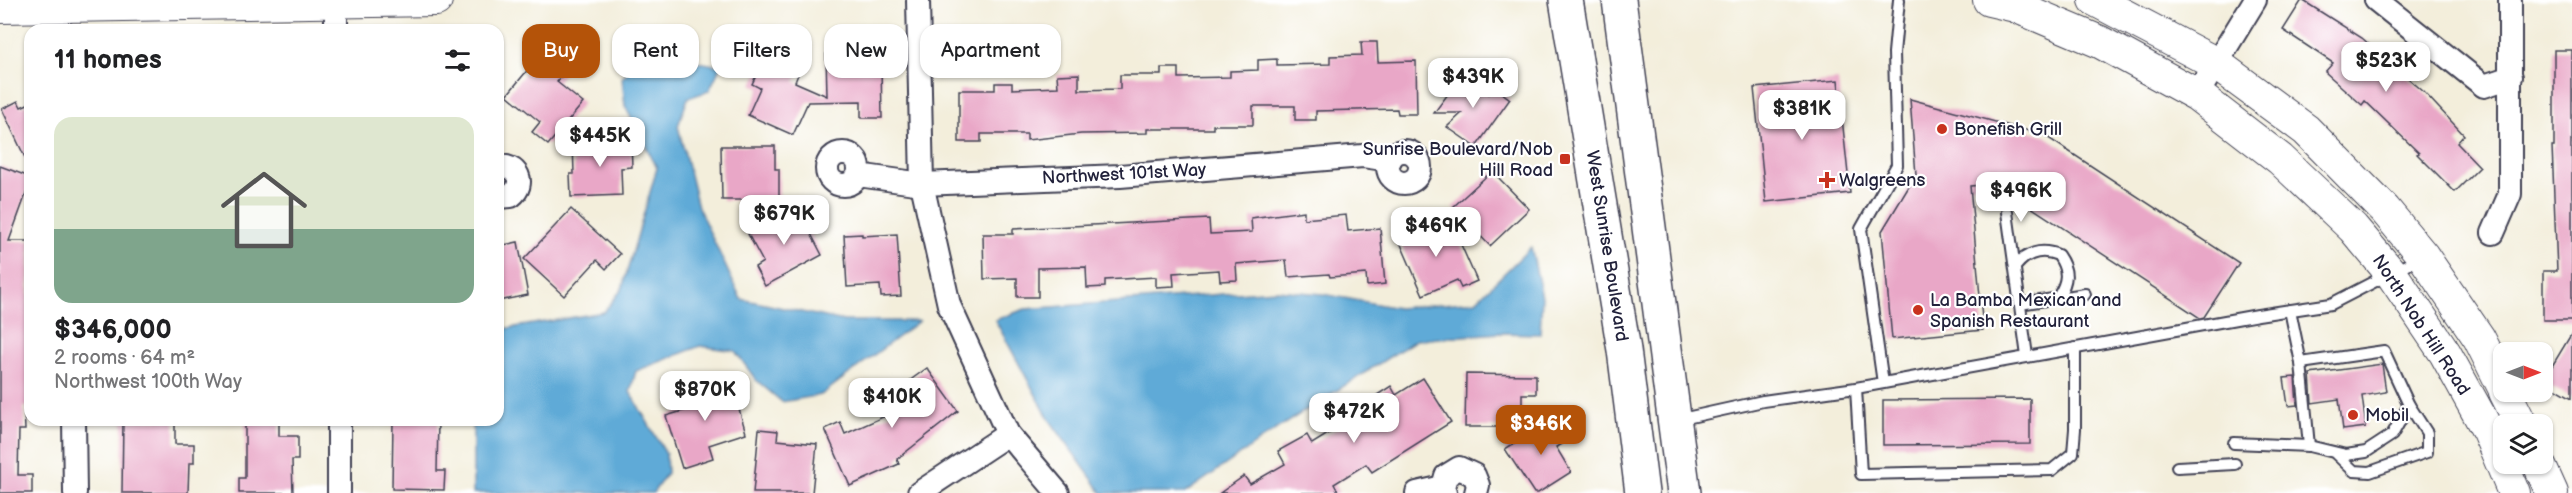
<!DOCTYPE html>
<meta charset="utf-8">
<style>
body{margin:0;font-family:"Balsamiq Sans",sans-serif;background:#f6f6f6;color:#202124;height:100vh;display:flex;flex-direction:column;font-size:22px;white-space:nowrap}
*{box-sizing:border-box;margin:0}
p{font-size:20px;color:#757577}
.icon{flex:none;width:33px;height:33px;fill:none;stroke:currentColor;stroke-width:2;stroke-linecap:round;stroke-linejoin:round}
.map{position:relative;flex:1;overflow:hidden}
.side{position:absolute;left:24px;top:24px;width:480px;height:402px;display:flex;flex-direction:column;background:#fff;border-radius:18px;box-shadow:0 2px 4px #0004}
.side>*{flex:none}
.guide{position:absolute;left:522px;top:24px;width:570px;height:54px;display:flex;gap:12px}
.needle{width:39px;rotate:90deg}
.buttons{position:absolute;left:2493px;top:342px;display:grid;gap:12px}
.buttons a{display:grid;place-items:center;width:60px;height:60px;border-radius:12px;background:#fff;box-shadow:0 2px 4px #0004;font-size:30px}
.price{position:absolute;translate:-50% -51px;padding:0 14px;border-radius:12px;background:#fff;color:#222;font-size:20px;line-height:39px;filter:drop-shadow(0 2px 3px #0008)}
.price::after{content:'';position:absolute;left:50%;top:36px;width:18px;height:14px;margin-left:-9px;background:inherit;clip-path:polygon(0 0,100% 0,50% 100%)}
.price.selected{background:#b45309;color:#fff}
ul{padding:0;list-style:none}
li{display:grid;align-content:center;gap:12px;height:318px;padding:0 30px}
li+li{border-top:2px solid #e0e0e0}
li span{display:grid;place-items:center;height:186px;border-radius:18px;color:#555}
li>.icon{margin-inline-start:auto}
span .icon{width:108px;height:108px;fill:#fffc;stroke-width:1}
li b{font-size:26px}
h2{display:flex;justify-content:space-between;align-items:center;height:72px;padding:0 30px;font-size:26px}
.pill{padding:0 21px;border-radius:18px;background:#fff;box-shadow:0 2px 4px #0004;font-size:21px;line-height:54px}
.pill.selected{background:#b45309;color:#fff}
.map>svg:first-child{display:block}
</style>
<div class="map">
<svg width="2572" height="493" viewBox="0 0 2572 493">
<rect width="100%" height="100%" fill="#fff"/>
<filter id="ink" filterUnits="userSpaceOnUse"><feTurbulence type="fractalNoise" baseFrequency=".0167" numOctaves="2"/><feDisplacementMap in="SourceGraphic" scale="12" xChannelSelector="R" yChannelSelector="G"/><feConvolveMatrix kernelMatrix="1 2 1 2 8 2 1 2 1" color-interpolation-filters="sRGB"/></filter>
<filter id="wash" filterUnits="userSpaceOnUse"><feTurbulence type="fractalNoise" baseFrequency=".008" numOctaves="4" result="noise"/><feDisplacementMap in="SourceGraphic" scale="24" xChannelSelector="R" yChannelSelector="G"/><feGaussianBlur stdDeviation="1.35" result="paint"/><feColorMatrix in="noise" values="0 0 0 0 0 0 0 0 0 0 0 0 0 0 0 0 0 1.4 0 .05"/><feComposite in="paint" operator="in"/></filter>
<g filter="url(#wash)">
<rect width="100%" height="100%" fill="#f3eedb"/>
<!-- water -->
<g fill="#5faad7" stroke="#406689" stroke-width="1.5">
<polygon points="646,53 721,66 709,91 688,98 678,126 698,207 741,299 844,321 919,321 821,395 782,402 756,380 735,351 700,346 636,371 630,392 666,454 667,473 653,493 473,493 473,420 498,420 498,330 604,312 622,289 657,168 625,106 622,78"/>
<polygon points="1531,247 1542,297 1540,334 1499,333 1416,340 1281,426 1185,493 1102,493 1049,419 995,320 1025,309 1276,290 1323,294 1398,308 1476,301"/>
</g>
<g id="blocks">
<!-- building -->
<g fill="#e9a7c7">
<polygon points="2302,0 2362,38 2424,92 2464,135 2457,143 2480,167 2455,192 2417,154 2419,153 2365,101 2362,105 2325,72 2333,63 2283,30"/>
<polygon points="1361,42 1377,42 1378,62 1416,61 1417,114 1398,114 1397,109 1316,111 1316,120 1295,120 1295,106 1253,106 1253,125 1213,125 1213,129 1147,129 1147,133 1081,134 1027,140 1027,134 981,134 981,142 959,142 959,90 995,90 995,83 1012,83 1012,89 1058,87 1057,75 1079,74 1079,90 1120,89 1120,75 1161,75 1161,68 1179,68 1179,78 1230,77 1230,71 1258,70 1258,60 1277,59 1277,65 1330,64 1330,56 1362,55"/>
<polygon points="560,47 575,60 557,82 583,103 548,145 532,132 540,122 507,95 535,61 543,67"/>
<polygon points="2554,50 2572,50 2572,320 2543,320 2543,271 2557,271 2552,146 2554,146"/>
<polygon points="757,54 799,72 795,82 827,96 826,54 850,54 850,66 881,65 882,118 861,118 861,101 808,102 793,135 748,115 760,88 752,84 758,72 751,69"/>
<polygon points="1462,75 1489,94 1494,87 1510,99 1476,147 1447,127 1462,113 1434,113"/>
<polygon points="1838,80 1850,193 1766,202 1754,88"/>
<polygon points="1910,99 2044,135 2239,263 2204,317 2200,318 1996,184 1970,186 1983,330 1892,339 1882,231 1916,175"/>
<polygon points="18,101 21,107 30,103 30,168 2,109"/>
<polygon points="631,140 632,167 621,168 622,195 571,197 570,174 574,174 573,142"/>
<polygon points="721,146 775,146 775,169 779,169 779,200 722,200"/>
<polygon points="0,166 30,177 30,183 9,241 30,241 28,294 30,407 24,407 25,430 19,430 18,475 32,475 32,493 0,493"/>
<polygon points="1492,171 1529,209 1490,246 1453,207"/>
<polygon points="797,207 822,255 765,286 755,267 763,262 748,234"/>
<polygon points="571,209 620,254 606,269 597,260 564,296 524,259"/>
<polygon points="1304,211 1304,219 1346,215 1348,231 1380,228 1385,284 1367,286 1366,274 1330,277 1329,274 1288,277 1286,260 1236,264 1237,280 1220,281 1219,270 1173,273 1174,286 1156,287 1156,277 1105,280 1105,287 1087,288 1086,267 1038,268 1038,297 1017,297 1017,278 984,279 983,234 1013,234 1013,229 1209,219 1210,234 1252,232 1251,218"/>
<polygon points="1451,222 1477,281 1461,288 1457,280 1423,295 1396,233 1414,225 1422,235 1425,235"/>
<polygon points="862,234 862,236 897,234 901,296 881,297 880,285 847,287 844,235"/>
<polygon points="518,242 528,295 498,301 498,246"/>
<polygon points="2572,333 2572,398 2543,381"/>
<polygon points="2382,364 2386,392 2362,396 2366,427 2343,430 2339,399 2312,403 2310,374"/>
<polygon points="927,368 958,411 897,459 899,464 850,486 825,429 840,422 845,434 892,413 883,400"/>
<polygon points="1466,374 1536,375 1536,394 1522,394 1522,427 1465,427"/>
<polygon points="2295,377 2297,405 2288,406 2284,378"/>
<polygon points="730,378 746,433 709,445 713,458 682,468 666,416 686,410 681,393"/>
<polygon points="1423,378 1451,422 1372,472 1366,464 1334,484 1339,493 1220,493 1244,476 1250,484 1285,464 1278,451 1307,435 1312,444 1378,403 1374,397 1391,386 1396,395"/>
<polygon points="2030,399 2030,444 1883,445 1883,400"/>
<polygon points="1555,418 1568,440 1556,447 1571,472 1538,493 1534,493 1505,449"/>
<polygon points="123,420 175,420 175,444 194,444 194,463 189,463 188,493 122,493"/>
<polygon points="245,420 279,420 279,436 298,436 298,460 292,460 293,493 239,493 239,478 245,478"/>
<polygon points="393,420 438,420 437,471 445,471 444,490 392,489"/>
<polygon points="759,429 778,431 777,440 817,444 812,493 753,493"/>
</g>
</g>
</g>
<g filter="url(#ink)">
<use href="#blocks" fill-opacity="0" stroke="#414153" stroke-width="1.5"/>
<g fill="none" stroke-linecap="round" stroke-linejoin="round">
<defs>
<g id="lane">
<polyline points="2007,212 2027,356"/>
<path d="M2015,267C2026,253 2041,248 2058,255C2069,271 2068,281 2058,297"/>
<polyline points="2020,304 2085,294"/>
<polyline points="2301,363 2309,446"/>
<polyline points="1883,383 1861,229 1897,165 1894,53 1899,0"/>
<polyline points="1856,388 1861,474 2052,470 2073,453 2075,429 2075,348"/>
<polyline points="1677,420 1763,401 1856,388 2258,315 2331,304 2420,258"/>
<polyline points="2234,443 2309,446 2346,455 2366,452 2392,435 2409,405 2384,351 2301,363 2290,310"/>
<polyline points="2336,454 2354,471 2370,472 2427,452 2427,433 2409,405"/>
<polyline points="2177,467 2235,464"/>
</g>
<g id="street">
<polyline points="336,0 336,30"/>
<polyline points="918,0 922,184 949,305 1008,434 1058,493"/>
<polyline points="2376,0 2484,86 2511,77"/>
<polyline points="2197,95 2255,0"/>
<circle cx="1404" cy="167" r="16"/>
<circle cx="843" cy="169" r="16"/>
<path d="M498,167C517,163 527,184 511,196L498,197"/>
<polyline points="858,175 922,184 1120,176 1363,156 1390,160"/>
<polyline points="2493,233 2510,194 2510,0"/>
<polyline points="74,420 75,493"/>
<polyline points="339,420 339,493"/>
<polyline points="919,493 1008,434"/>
<polyline points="1417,493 1443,487"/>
<polyline points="1445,493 1443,487 1446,476 1459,468 1474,475 1478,485 1476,493"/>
</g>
<g id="secondary">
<polyline points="1989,0 2015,6 2100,42 2197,95 2280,159 2353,228 2391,273 2445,353 2488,431 2514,493"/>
<polyline points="2095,0 2215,63 2306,130 2385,210 2423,256 2479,338 2504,388"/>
<polyline points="0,7 436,0"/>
<polyline points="2505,392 2521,424"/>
<polyline points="2539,464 2552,493"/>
</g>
<g id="highway">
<polyline points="1566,0 1624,350 1642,493"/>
<polyline points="1619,0 1684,493"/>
</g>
</defs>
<!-- lane casing -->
<use href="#lane" stroke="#414153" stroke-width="14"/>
<!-- street casing -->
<use href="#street" stroke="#414153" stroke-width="26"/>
<!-- secondary casing -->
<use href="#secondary" stroke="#414153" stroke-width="34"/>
<!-- highway casing -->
<use href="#highway" stroke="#414153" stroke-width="36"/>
<!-- lane -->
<use href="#lane" stroke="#fff" stroke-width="10"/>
<!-- street -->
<use href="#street" stroke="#fff" stroke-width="22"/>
<!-- secondary -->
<use href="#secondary" stroke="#fff" stroke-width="32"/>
<!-- highway -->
<use href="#highway" stroke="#fff" stroke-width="33"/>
</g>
</g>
<!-- markers -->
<g fill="#c8321e" stroke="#fff" stroke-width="2">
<circle cx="1942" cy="129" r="6"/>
<rect x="1559" y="153" width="12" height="12" rx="3"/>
<path d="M1824 171h6v6h6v6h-6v6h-6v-6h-6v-6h6z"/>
<circle cx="1918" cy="310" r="6"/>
<circle cx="2353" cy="415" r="6"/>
</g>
<g text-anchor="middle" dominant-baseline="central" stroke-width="4.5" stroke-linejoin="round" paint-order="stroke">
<!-- poi labels -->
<g font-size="18" fill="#22223b" stroke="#fff" text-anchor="start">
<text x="1954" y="129">Bonefish Grill</text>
<text x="1553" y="149" text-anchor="end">Sunrise Boulevard/Nob<tspan x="1553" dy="21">Hill Road</tspan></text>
<text x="1839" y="180">Walgreens</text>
<text x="1930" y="300">La Bamba Mexican and<tspan x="1930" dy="21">Spanish Restaurant</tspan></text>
<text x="2365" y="415">Mobil</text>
</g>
<!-- street labels -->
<g font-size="18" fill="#22223b" stroke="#fff">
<text transform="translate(1124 174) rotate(-3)">Northwest 101st Way</text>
<text transform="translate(1607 246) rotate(81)">West Sunrise Boulevard</text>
<text transform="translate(2421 325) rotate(57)">North Nob Hill Road</text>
</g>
</g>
</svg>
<div class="buttons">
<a><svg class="needle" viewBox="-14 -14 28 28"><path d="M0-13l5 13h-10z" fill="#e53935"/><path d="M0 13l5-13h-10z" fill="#757577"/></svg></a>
<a><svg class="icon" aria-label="layers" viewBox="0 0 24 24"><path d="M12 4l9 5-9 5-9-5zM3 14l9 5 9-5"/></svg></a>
</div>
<b class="price" style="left:2386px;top:93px">$523K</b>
<b class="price" style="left:1473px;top:109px">$439K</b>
<b class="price" style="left:1802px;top:141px">$381K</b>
<b class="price" style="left:600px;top:168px">$445K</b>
<b class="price" style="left:2021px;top:223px">$496K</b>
<b class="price" style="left:784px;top:246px">$679K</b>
<b class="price" style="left:1436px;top:258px">$469K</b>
<b class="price" style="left:705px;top:422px">$870K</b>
<b class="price" style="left:892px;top:429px">$410K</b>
<b class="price" style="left:1354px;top:444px">$472K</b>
<b class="price selected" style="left:1541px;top:456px">$346K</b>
<div class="guide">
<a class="pill selected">Buy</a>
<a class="pill">Rent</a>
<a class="pill">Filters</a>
<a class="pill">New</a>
<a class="pill">Apartment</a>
</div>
<section class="side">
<h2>11 homes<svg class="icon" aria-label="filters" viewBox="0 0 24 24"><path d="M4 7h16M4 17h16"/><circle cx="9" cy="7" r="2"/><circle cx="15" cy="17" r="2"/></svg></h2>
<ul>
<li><span style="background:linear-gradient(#dfe7d0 60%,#7fa58c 0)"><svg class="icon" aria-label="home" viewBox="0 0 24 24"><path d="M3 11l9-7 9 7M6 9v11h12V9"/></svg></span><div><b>$346,000</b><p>2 rooms · 64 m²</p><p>Northwest 100th Way</p></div></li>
</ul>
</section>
</div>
